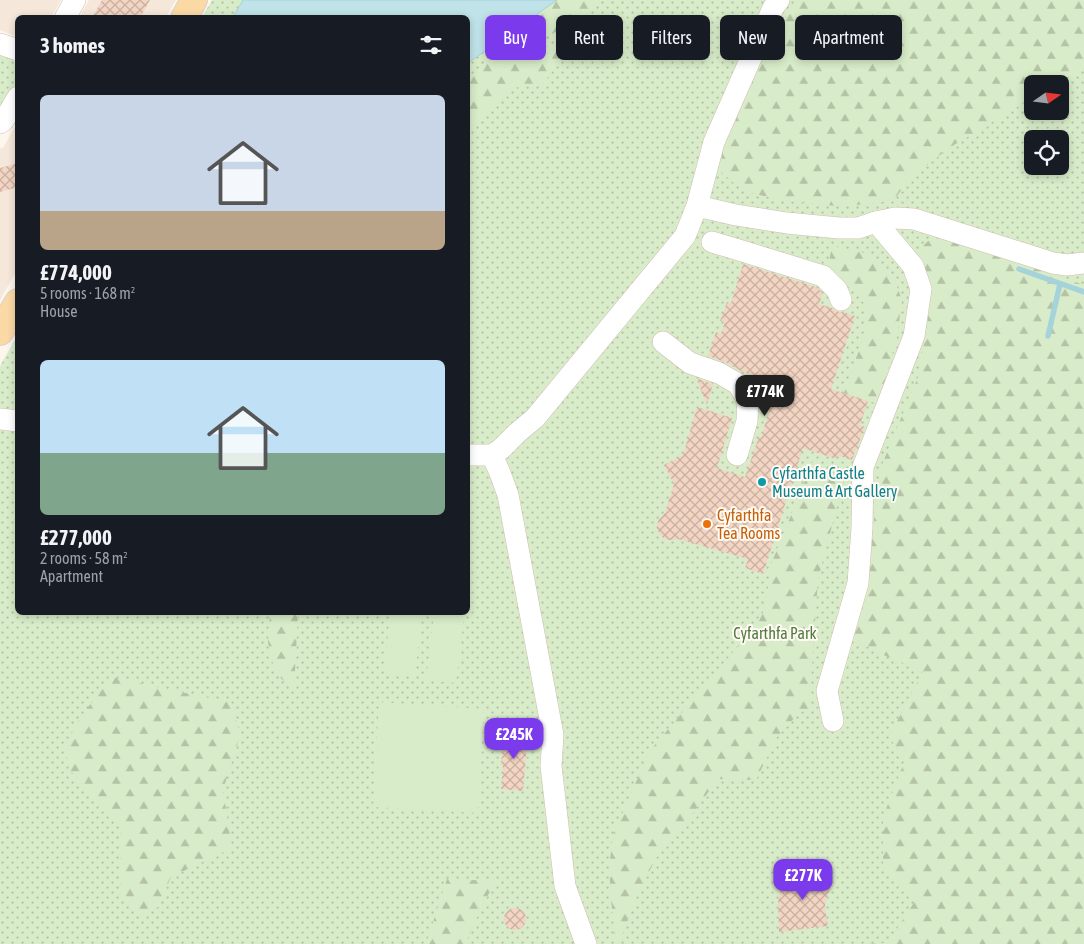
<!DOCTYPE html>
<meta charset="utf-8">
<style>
body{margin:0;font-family:"Asap Condensed",sans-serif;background:#20242c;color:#f1f3f6;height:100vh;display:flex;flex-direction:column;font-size:19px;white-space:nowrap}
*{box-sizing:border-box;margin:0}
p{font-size:16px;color:#9ea1a6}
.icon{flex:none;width:28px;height:28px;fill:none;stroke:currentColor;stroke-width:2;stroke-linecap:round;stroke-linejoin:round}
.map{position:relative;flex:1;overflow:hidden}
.sheet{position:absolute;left:15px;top:15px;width:455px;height:600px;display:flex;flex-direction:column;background:#171b24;border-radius:8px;box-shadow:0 2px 8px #0003}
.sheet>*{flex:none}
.top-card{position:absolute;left:485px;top:15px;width:475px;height:45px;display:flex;gap:10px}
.needle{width:32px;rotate:76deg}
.buttons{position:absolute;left:1024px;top:75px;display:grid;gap:10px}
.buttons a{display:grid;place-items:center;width:45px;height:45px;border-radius:8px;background:#171b24;box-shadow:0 2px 8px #0003;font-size:25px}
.price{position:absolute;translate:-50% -42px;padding:0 11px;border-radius:10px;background:#7c3aed;color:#fff;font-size:16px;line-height:32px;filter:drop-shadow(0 1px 2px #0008)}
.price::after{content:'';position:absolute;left:50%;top:30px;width:15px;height:11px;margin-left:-8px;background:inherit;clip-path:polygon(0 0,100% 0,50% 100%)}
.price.on{background:#222;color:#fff}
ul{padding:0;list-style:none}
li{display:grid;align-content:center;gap:10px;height:265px;padding:0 25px}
li span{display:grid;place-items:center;height:155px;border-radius:8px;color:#555}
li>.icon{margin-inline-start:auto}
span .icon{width:90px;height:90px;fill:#fffc;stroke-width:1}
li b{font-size:21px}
h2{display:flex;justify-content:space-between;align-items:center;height:60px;padding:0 25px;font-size:21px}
.pill{padding:0 18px;border-radius:8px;background:#171b24;box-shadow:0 2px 8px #0003;font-size:18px;line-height:45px}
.pill.on{background:#7c3aed;color:#fff}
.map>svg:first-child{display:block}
</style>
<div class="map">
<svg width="1084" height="944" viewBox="0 0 1084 944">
<defs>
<pattern id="green-dots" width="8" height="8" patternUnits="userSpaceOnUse" patternTransform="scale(1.25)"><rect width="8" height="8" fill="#d8ecc9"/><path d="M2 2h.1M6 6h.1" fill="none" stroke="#b4c2a5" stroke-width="1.8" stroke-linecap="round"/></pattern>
<pattern id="forest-firs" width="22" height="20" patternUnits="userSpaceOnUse" patternTransform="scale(1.25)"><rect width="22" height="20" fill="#d8ecc9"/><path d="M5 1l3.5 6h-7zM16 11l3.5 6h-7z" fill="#b4c2a5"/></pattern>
<pattern id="building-cross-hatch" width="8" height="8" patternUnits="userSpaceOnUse" patternTransform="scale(1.25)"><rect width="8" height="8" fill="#f3d5c3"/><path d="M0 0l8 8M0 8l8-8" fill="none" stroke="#cab0a1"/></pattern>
</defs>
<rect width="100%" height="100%" fill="#fdf6ec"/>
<!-- residential -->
<g fill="#f5e8da">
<polygon points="0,0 61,0 51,17 18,18 17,37 0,30"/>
<polygon points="89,0 176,0 166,17 79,18"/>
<polygon points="17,123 17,270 0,300 0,148 3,148"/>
</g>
<!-- green -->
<g fill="url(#green-dots)" fill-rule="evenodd">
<path d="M212,0H1084V944H0V366L17,336L18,612H468V18L202,17ZM1032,84H1060V111H1032ZM1032,139H1060V166H1032Z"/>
<polygon points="0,51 11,56 18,68 17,85 12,95 0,111"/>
</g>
<!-- forest -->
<g fill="url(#forest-firs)">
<polygon points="557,0 600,0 593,10 576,26 533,39 503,39"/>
<polygon points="798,0 1084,0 1084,67 1057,84 1032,84 1032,98 949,148 908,180 895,199 871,204 837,206 787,201 751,193 735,184 719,170 724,146 773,38"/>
<polygon points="562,42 559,63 542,85 511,88 493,106 478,126 468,126 468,77 503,53 534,50"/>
<polygon points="946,238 972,245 1084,285 1084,944 866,944 888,943 915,901 883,866 883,817 905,760 889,737 923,671 881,654 853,639 869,570 876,501 883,462 918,377 932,295 928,275 919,259 920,249 928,241"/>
<polygon points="832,246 870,254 893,276 902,300 897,337 878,404 844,393 866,330 866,306 848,283 828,267"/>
<polygon points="813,461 844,480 818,579 809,709 799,713 777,737 756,780 718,779 679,832 656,858 635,900 619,944 616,944 612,910 609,869 613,835 649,752 759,621 765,608 772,562"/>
<polygon points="270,613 298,613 294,690 275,673 268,642"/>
<polygon points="112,677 232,703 240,736 223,790 232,848 171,877 158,907 140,915 120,898 120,828 69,769 65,746 81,716"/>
<polygon points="447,879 496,881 484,902 465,944 426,944"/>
</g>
<!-- pitch -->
<g fill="#d8ecc9">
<polygon points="390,613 422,613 415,677 384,674"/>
<polygon points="434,614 464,617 456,683 426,680"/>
<polygon points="379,702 484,709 478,813 373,807"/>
</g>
<!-- water -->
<polygon fill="#bfe3e8" stroke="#a5d3da" points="243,0 557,0 468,63 468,18 233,17"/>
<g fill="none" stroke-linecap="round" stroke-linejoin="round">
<!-- stream -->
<g stroke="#a5d3da" stroke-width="5.5">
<polyline points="1019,269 1084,292"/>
<polyline points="1048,336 1060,284"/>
</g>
</g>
<!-- building -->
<g fill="url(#building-cross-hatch)">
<polygon points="102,0 150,0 140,18 92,18"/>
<polygon points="18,163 18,187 0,192 0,168"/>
<polygon points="743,264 816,287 823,293 819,304 832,308 839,312 843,312 855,316 831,389 868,401 860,425 865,427 852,460 837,455 836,459 803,448 763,574 745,568 748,559 678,539 673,540 667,540 662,537 659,533 657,527 658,521 661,517 665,513 674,484 664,465 683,455 697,407 732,418 717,468 745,477 759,436 761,437 773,399 759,394 764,379 741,371 725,362 708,356 716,332 721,334 725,322 720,321 727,302 731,303"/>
<polygon points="698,379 713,384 707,405 697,380"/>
<polygon points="504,731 528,733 523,791 501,789 503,766 501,765"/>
<polygon points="794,868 813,877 815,871 834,881 830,888 825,904 826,915 828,926 779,932 778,902 782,881 788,869 792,871"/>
<circle cx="515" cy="919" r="11"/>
</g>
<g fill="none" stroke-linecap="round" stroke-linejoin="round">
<defs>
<g id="minor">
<polyline points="65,18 75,0"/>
<polyline points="0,44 18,50"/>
<polyline points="0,123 4,120 18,97"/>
<polyline points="697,206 736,215 787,223 839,228 858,228 876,222 895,218 914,219 1053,263 1067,265 1084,263"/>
<polyline points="712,242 729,247 823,276 837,290 841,300"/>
<polyline points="663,342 690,363 719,373 738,384 748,401 747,421 737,455"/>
<polyline points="0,419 18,421"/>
<polyline points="468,455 492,455 501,449 517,433 535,418 685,236 697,206 714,142 773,8 779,0"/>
<polyline points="492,455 500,473 508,495 553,735 551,766 565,886 586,944"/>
<polyline points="833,721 827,691 858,583 862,528 863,467 914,336 921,289 913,266 876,222"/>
</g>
<g id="major">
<polyline points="184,18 194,0"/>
<polyline points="0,332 18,302"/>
</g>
</defs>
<!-- minor casing -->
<use href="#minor" stroke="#d1beb0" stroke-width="22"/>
<!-- major casing -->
<use href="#major" stroke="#dad1cd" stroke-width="28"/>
<!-- minor -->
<use href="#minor" stroke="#fff" stroke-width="21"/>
<!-- major -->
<use href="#major" stroke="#fbd9a5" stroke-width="26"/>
</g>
<!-- markers -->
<circle fill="#0f9aa8" stroke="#fffaf3" stroke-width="2" cx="762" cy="482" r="5"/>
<circle fill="#e8710a" stroke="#fffaf3" stroke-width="2" cx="707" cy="524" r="5"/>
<g text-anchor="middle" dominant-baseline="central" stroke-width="4" stroke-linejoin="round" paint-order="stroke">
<!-- culture labels -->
<g font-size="16" fill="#0d838f" stroke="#fffaf3" text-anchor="start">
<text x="772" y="473">Cyfarthfa Castle<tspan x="772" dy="18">Museum &amp; Art Gallery</tspan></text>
</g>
<!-- food labels -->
<g font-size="16" fill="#c56008" stroke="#fffaf3" text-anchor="start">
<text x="717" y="515">Cyfarthfa<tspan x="717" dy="18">Tea Rooms</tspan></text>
</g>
<!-- park labels -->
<g font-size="16" fill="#537a41" stroke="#fffaf3">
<text x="775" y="633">Cyfarthfa Park</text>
</g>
</g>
</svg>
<div class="buttons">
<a><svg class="needle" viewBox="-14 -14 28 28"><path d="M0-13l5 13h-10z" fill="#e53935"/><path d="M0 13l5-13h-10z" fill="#9ea1a6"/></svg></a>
<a><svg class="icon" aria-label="locate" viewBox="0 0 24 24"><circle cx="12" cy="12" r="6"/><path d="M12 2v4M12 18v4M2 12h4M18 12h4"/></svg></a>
</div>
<b class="price on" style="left:765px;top:417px">£774K</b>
<b class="price" style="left:514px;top:760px">£245K</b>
<b class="price" style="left:803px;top:901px">£277K</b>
<div class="top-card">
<a class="pill on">Buy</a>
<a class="pill">Rent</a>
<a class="pill">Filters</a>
<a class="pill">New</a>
<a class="pill">Apartment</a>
</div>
<section class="sheet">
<h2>3 homes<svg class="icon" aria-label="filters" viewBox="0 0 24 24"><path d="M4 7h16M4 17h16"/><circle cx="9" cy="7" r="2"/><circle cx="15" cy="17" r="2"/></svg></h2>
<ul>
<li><span style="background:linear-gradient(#c9d6e8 75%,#b9a48a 0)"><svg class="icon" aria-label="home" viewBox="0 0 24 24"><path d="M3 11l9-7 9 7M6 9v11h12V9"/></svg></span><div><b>£774,000</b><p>5 rooms · 168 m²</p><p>House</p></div></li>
<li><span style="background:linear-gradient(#bfe0f5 60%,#7fa58c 0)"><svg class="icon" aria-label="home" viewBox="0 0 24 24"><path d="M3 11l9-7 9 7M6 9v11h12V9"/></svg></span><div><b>£277,000</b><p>2 rooms · 58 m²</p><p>Apartment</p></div></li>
</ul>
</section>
</div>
